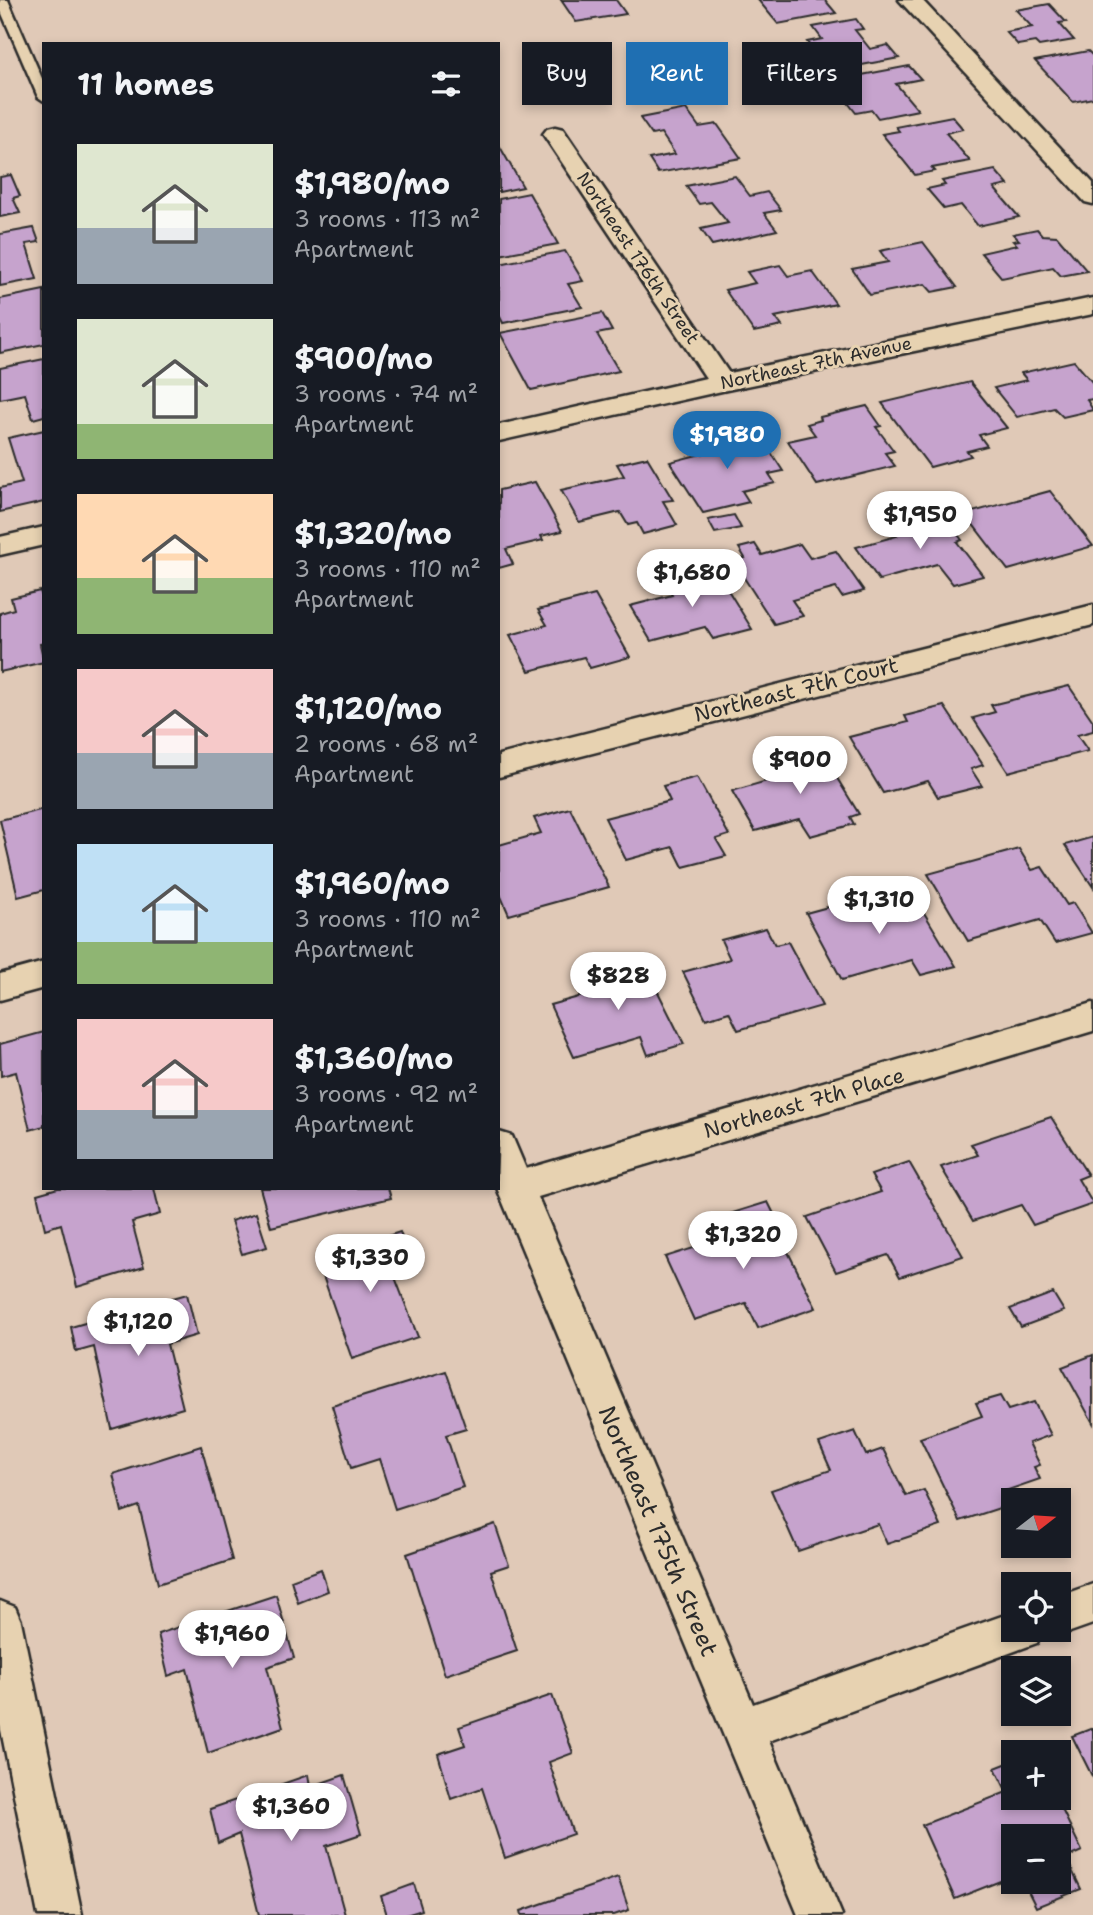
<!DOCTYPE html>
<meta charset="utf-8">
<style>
body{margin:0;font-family:"Shantell Sans",sans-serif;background:#20242c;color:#f1f3f6;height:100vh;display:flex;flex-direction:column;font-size:26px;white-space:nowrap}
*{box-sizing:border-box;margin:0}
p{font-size:23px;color:#9ea1a6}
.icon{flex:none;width:38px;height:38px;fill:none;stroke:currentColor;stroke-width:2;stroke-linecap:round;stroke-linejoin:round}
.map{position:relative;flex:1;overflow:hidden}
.sheet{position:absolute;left:42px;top:42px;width:458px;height:1148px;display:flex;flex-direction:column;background:#171b24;border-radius:0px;box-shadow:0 4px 10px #0003}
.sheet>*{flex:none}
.hud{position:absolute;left:522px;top:42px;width:466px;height:63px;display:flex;gap:14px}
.needle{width:46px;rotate:73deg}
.controls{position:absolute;left:1001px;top:1488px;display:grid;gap:14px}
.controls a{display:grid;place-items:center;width:70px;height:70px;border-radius:0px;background:#171b24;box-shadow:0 4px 10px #0003;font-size:35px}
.price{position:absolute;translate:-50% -60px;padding:0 16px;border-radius:24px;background:#fff;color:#222;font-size:23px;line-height:46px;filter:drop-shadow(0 2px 4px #0008)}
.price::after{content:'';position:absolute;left:50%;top:42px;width:21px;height:16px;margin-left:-10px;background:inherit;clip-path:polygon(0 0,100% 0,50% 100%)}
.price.current{background:#1f6fb2;color:#fff}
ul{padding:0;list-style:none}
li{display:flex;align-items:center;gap:21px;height:175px;padding:0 35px}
li span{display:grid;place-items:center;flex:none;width:196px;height:140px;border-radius:0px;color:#555}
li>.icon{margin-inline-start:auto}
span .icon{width:84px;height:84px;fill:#fffc;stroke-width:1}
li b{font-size:30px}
h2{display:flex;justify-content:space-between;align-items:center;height:84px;padding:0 35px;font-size:30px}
.pill{padding:0 24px;border-radius:0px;background:#171b24;box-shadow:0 4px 10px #0003;font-size:24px;line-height:63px}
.pill.current{background:#1f6fb2;color:#fff}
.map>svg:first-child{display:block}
</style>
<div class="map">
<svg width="1093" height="1915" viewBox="0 0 1093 1915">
<rect width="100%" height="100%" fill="#e0c9b7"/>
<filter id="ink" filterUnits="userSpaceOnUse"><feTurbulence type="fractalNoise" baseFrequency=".0143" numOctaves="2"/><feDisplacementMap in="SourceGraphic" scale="14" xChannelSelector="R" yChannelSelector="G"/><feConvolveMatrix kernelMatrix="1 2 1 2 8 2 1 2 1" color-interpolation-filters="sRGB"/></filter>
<g filter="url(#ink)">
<!-- building -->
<g fill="#c6a3cd" stroke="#2b2b2b" stroke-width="2">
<polygon points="561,0 616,0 626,14 576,22"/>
<polygon points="758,0 825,0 836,13 778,24"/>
<polygon points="1049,4 1066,22 1059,23 1074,40 1039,46 1035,42 1018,45 1006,32 1032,27 1016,10"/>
<polygon points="856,19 863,29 855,30 870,49 888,45 899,58 846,68 836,55 819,58 807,42 822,39 813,27"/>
<polygon points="1088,51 1093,56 1093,98 1073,102 1035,61"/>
<polygon points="909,66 921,79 896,84 918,110 878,118 872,110 856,113 834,85 849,82 846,78"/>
<polygon points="686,109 699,127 717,124 741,158 658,173 649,159 675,154 661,133 652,135 640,118"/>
<polygon points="952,116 963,129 946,133 970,161 932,168 935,171 915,175 882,134 899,131 896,127"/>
<polygon points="499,145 523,187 499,192"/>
<polygon points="995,170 1008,185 994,188 1019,217 978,226 961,205 944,209 927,189 945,185 942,181"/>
<polygon points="11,175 20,196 13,198 20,213 0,217 0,177"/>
<polygon points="735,176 750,196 767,192 781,210 764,213 777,230 712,245 701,229 728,223 711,202 699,204 686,186"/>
<polygon points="529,193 558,244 499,255 499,199"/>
<polygon points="34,228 39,242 26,244 37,279 0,286 0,234"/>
<polygon points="1037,229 1042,235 1057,236 1087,271 1061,276 1053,267 1002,278 981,253 1017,245 1013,241 1019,240 1013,234"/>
<polygon points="923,242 957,287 932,292 925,284 870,295 852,269 888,262 880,251"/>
<polygon points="565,251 583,281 568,284 582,307 503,323 499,315 499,264"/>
<polygon points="780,265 788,276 812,271 836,304 775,317 782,326 754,332 725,290 755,283 747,272"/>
<polygon points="44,290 44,344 0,353 0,299"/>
<polygon points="602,313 612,331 597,334 619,371 531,390 500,333"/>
<polygon points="44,359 44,416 33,419 25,394 0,399 0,368"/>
<polygon points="1074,361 1093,383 1093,399 1087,400 1093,410 1063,417 1054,408 1017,417 994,388 1027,380 1021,373"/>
<polygon points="970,382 1007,428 979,435 987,446 967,451 971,456 930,467 882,403"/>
<polygon points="867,406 881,426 876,427 894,451 885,453 895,466 817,485 788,441 815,435 807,424 821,420 820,417"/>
<polygon points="44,430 44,502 0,512 0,488 22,483 8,438"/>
<polygon points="757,431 783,471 769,474 775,483 742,491 749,502 703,513 670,462 705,453 701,447"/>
<polygon points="647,457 673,500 663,501 677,525 643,534 637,523 628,525 620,512 579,522 561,490 624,476 617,464"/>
<polygon points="535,482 562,531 541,536 543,540 506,549 513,564 499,568 499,490"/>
<polygon points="1050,491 1093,546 1008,570 965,514"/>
<polygon points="926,513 937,528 950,524 962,540 957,542 983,576 953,584 937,564 879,580 856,547 897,536 888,523"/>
<polygon points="734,515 741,528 715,533 708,520"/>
<polygon points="755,544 762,555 800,544 810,558 836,551 864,591 842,597 836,588 792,600 803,616 774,624 733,561 745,558 739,548"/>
<polygon points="704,570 713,585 723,582 752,629 713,639 705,627 651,641 630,606 672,595 664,580"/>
<polygon points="40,591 44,602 44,643 40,644 44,662 0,672 0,613 14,609 11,598"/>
<polygon points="595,595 630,657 590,668 584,657 529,671 510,635 547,625 538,610"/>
<polygon points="1069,686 1093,721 1093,731 1077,735 1088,751 1008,772 973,718 995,712 991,705"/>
<polygon points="944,706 983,765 971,769 982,786 938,797 928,781 883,793 849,737 908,722 905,716"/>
<polygon points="821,742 837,768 832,770 859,814 850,817 854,824 810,836 799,819 755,831 732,791 798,772 787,752"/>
<polygon points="697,777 729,835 716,839 726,856 683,867 673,847 626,860 605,818 670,801 663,786"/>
<polygon points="570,808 609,887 509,915 499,892 499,845 541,833 534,818"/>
<polygon points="44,809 44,890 18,897 0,820"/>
<polygon points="1093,837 1093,887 1065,845"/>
<polygon points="1019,849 1032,870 1042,867 1067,905 1073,903 1092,933 1055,943 1040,920 968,941 928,874"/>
<polygon points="898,888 910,908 920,906 956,966 921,975 912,960 842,980 806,913"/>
<polygon points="766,928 775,945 788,942 822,1006 738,1030 729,1012 706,1019 683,972 730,959 721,940"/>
<polygon points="640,956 684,1044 648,1055 641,1037 574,1057 550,1005 600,991 590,971"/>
<polygon points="44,1032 44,1126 30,1130 16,1072 1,1076 0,1044"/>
<polygon points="1051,1117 1088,1175 1078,1179 1093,1204 1033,1225 1021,1205 973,1221 941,1167 978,1155 971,1144"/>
<polygon points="909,1162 963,1256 900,1277 888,1255 836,1272 807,1217 881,1192 871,1175"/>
<polygon points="58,1188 154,1188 160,1214 132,1222 144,1267 77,1287 61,1224 45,1229 37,1194"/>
<polygon points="260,1188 388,1188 391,1198 271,1227"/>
<polygon points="768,1202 787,1240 783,1242 816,1308 758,1328 746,1303 694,1320 665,1257 735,1235 726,1215"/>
<polygon points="256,1213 267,1247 242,1254 231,1221"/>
<polygon points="400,1232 412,1265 393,1272 418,1337 352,1359 317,1259"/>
<polygon points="1053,1293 1064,1311 1021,1327 1010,1309"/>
<polygon points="187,1294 197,1335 167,1344 183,1408 112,1429 94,1347 76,1352 71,1327"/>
<polygon points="1093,1355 1093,1423 1062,1367"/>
<polygon points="446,1371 466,1429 446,1435 463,1487 395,1509 379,1459 351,1468 332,1406"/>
<polygon points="1000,1396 1008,1410 1034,1402 1051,1435 1029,1443 1040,1465 1034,1467 1040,1479 1005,1491 1012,1504 960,1521 920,1438 982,1416 976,1403"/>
<polygon points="855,1431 866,1455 883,1449 906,1496 924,1490 941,1526 887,1544 878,1524 798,1551 771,1490 831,1470 819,1443"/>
<polygon points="201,1446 232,1560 158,1584 139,1506 122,1512 113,1474"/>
<polygon points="495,1524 509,1565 491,1571 517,1651 445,1675 407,1554"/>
<polygon points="321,1569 328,1591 298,1603 291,1580"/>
<polygon points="276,1595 294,1658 267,1667 283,1727 208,1753 187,1669 168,1676 158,1634"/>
<polygon points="552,1695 573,1753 549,1762 573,1834 505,1858 482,1788 451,1799 438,1754 465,1745 459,1727"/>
<polygon points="1093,1728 1093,1778 1072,1736"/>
<polygon points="1013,1761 1013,1797 1056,1797 1082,1851 1066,1858 1081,1889 1036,1907 1023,1881 1059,1881 1059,1836 1013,1836 1013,1876 955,1899 922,1825 1007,1792 995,1768"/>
<polygon points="308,1775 310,1787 344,1775 361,1834 326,1846 345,1915 259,1915 239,1834 218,1843 210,1809"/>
<polygon points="618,1877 629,1910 614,1915 522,1915 521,1911"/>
<polygon points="414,1884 422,1910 406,1915 387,1915 381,1896"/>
</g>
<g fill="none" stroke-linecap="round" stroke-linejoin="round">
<defs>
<polygon id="lane" points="0,0 8,0 44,83 44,101 38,97 0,9"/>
<g id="street">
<polygon points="899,0 922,0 1093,183 1093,204 1085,202"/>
<polygon points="555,127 563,129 729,373 1093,298 1093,314 722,391 499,441 499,425 706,378 543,134 547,129"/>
<polygon points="44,527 44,545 0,555 0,537"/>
<polygon points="1093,605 1093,625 499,777 499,755"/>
<polygon points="44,962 44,988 0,1000 0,974"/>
<polygon points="1093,1003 1093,1031 538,1197 753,1704 1013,1612 1013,1629 1043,1629 1037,1643 769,1741 842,1915 798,1915 497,1188 499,1132 512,1136 526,1169"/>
<polygon points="1093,1584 1093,1624 1059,1636 1044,1630 1059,1629 1059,1596"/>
<polygon points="0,1601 15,1607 21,1621 82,1915 38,1915 0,1725"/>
</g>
</defs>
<!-- lane casing -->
<use href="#lane" stroke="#2b2b2b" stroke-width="5"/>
<!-- street casing -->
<use href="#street" stroke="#2b2b2b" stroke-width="5"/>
<!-- lane -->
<use href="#lane" fill="#e7d2b1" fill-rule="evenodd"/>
<!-- street -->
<use href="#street" fill="#e7d2b1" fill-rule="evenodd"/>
</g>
</g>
<g text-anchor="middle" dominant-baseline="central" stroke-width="6" stroke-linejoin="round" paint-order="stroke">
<!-- far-street labels -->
<g font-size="18" fill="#2b2b2b" stroke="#e7d2b1">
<text transform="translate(638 258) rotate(56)">Northeast 176th Street</text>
<text transform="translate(816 363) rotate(-12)">Northeast 7th Avenue</text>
</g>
<!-- street labels -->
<g font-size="21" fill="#2b2b2b" stroke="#e7d2b1">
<text transform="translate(796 690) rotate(-14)">Northeast 7th Court</text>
<text transform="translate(804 1103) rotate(-16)">Northeast 7th Place</text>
</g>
<!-- near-street labels -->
<g font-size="24" fill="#2b2b2b" stroke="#e7d2b1">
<text transform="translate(658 1531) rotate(67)">Northeast 175th Street</text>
</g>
</g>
</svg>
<div class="controls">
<a><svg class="needle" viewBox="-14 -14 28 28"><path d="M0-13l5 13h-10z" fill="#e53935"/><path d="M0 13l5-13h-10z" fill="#9ea1a6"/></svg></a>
<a><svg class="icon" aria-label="locate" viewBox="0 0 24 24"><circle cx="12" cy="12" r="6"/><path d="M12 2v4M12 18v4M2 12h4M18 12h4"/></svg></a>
<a><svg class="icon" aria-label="layers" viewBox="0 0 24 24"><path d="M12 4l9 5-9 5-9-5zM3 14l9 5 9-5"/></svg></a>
<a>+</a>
<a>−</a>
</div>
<b class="price current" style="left:727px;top:471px">$1,980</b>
<b class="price" style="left:920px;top:551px">$1,950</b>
<b class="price" style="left:692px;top:609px">$1,680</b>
<b class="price" style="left:800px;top:796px">$900</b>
<b class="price" style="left:879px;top:936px">$1,310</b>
<b class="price" style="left:618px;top:1012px">$828</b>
<b class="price" style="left:743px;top:1271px">$1,320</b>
<b class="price" style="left:370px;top:1294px">$1,330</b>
<b class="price" style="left:138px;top:1358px">$1,120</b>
<b class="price" style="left:232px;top:1670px">$1,960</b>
<b class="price" style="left:291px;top:1843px">$1,360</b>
<div class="hud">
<a class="pill">Buy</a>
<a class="pill current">Rent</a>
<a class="pill">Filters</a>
</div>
<section class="sheet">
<h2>11 homes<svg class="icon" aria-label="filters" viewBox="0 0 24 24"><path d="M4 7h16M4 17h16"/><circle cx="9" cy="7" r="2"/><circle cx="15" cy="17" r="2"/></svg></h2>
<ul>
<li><span style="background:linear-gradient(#dfe7d0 60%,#9aa5b1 0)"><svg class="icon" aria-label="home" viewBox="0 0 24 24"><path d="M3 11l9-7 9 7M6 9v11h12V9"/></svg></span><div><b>$1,980/mo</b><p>3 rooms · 113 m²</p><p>Apartment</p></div></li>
<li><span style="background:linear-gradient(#dfe7d0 75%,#8fb573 0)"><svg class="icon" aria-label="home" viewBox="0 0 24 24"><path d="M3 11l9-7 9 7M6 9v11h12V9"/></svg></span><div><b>$900/mo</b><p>3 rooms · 74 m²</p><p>Apartment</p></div></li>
<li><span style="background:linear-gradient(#ffd9b3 60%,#8fb573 0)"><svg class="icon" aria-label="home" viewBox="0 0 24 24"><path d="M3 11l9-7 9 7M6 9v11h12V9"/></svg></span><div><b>$1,320/mo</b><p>3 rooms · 110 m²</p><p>Apartment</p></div></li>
<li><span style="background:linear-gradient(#f6c9c9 60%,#9aa5b1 0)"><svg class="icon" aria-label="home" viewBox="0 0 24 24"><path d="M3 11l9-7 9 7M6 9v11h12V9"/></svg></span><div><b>$1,120/mo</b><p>2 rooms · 68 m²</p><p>Apartment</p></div></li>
<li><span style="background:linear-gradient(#bfe0f5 70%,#8fb573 0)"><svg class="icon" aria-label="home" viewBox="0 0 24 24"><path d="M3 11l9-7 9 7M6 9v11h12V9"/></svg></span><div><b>$1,960/mo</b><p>3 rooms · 110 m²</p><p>Apartment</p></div></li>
<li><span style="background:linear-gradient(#f6c9c9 65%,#9aa5b1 0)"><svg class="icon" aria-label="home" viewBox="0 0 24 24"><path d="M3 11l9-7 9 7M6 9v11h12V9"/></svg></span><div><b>$1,360/mo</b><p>3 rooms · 92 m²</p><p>Apartment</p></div></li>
</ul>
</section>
</div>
